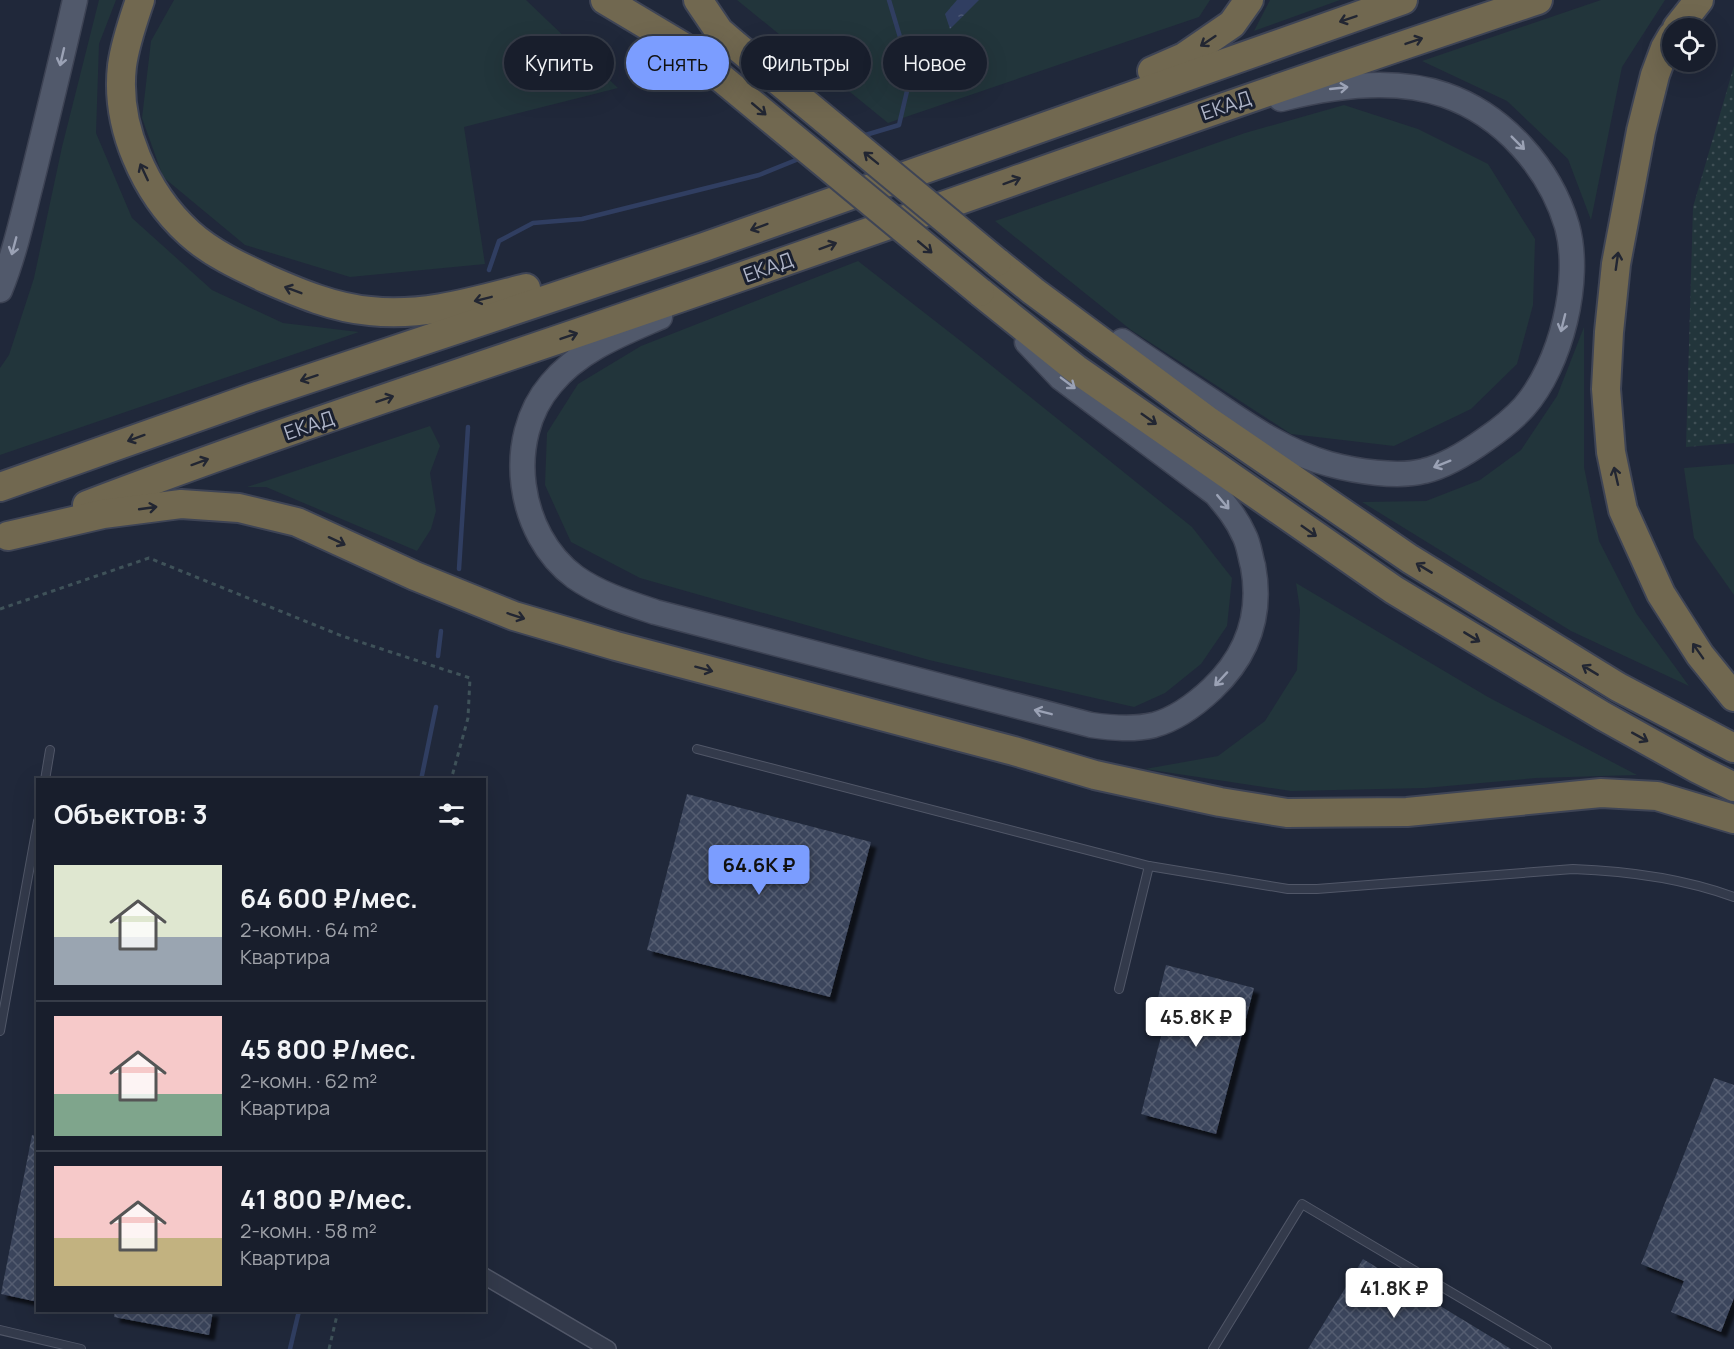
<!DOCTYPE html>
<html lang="ru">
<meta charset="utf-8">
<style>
body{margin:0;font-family:Manrope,sans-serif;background:#212734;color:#f1f3f6;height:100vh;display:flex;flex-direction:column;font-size:22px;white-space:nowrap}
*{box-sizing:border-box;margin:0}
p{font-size:20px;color:#9fa2a9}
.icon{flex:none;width:33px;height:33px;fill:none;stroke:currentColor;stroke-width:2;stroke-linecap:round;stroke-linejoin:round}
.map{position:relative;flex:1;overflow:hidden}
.sheet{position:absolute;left:36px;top:778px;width:450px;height:534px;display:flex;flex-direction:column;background:#181e2c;border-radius:0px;box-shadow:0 6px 24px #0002,0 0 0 2px #363c48}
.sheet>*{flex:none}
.top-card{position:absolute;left:504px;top:36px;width:570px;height:54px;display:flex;gap:12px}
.controls{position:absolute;left:1662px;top:18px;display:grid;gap:12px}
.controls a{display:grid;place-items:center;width:54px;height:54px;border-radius:50%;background:#181e2c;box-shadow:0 6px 24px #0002,0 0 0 2px #363c48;font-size:30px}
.price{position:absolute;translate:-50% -51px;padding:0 14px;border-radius:6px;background:#fff;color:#222;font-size:20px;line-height:39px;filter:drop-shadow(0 2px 3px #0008)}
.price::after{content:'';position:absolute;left:50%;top:36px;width:18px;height:14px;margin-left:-9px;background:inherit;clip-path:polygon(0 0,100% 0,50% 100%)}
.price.on{background:#7b9dff;color:#111}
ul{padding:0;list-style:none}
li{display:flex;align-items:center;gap:18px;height:150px;padding:0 18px}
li+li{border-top:2px solid #363c48}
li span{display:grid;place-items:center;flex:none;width:168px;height:120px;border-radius:0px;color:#555}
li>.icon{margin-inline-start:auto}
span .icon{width:72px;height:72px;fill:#fffc;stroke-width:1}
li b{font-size:26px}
h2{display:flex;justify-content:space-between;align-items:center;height:72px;padding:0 18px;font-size:26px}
.tag{padding:0 21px;border-radius:27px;background:#181e2c;box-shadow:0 6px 24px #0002,0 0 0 2px #363c48;font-size:21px;line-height:54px}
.tag.on{background:#7b9dff;color:#111}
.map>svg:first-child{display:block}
</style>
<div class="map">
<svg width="1734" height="1349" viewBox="0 0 1734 1349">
<defs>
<pattern id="garden-dots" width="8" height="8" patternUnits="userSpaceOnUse" patternTransform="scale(1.5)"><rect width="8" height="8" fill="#22353b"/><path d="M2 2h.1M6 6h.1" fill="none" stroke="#405056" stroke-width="1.8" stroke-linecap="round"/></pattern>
<pattern id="water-ripples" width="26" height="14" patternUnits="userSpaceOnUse" patternTransform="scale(1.5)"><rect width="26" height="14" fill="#303e61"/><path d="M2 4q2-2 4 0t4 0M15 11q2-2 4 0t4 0" fill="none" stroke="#4b5876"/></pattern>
<pattern id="building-cross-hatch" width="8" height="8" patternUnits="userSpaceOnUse" patternTransform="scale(1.5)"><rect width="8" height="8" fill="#3b455b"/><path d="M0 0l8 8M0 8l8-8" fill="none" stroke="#555d71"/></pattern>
<filter id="shadow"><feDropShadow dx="5.5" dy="5.5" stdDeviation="1.5" flood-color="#0009"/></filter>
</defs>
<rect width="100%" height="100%" fill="#20283a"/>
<!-- green -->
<g fill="#22353b">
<polygon points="99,0 116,0 99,44 96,133 132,218 212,290 283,323 359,332 0,455 0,368 9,355 34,278 62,147"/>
<polygon points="174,0 526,0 618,88 464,127 485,264 350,277 245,245 163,177 142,118 151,41"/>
<polygon points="737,0 1210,0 1199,17 888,123"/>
<polygon points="1270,0 1340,0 1254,31"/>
<polygon points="1601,0 1665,0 1622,67 1591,220 1568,159 1507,101 1422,61"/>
<polygon points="1344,105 1418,129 1488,164 1535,239 1533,305 1517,364 1471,409 1394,446 1291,434 1131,330 995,221 1245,133"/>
<polygon points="858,261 962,342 1192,527 1232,578 1227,626 1201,664 1165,693 1134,707 929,660 640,578 571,542 545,485 547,433 578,384 641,346"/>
<polygon points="1584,327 1584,467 1599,541 1636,613 1689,686 1571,631 1362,502 1426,501 1480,480 1521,450 1557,396"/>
<polygon points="430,426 440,446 430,473 436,511 431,529 417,551 266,487 247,487"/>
<polygon points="1734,464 1734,595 1694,538 1684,468"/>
<polygon points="1296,583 1488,697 1637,775 1536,778 1425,788 1291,791 1145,769 1218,756 1265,721 1297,670 1300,610"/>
</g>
<!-- garden -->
<polygon fill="url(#garden-dots)" points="1734,66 1734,443 1686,447 1693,207"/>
<!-- water -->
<polygon fill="url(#water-ripples)" points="957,0 979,0 950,29 945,14"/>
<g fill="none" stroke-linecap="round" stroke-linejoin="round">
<!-- stream -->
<g stroke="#303e61" stroke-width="4.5">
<polyline points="862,136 899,125 911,74 889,0"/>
<polyline points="489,270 499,241 533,223 582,219 759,175 801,158"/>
<polyline points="459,569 468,427"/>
<polyline points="438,656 441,631"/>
<polyline points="421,780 436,707"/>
<polyline points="290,1349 299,1311"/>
</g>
</g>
<!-- building -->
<g fill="url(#building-cross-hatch)" filter="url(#shadow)">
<polygon points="687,794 871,842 830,997 647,950"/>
<polygon points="1166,965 1254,988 1216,1134 1141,1114 1165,1021 1153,1018"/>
<polygon points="1714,1078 1734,1085 1734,1298 1721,1332 1671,1312 1684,1281 1641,1264"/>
<polygon points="32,1135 38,1136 38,1302 1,1294"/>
<polygon points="1363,1259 1511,1349 1308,1349"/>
<polygon points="115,1311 213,1311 209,1335 114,1317"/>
</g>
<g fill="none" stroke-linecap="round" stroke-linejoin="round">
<defs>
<g id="lane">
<path d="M697,749L1149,866L1288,889H1317L1573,869C1628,871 1682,878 1734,897"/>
<polyline points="45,780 50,750"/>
<polyline points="1119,989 1149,866"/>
<polyline points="0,1031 38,821"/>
<polyline points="0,1330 81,1349"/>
<polyline points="1213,1349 1302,1204 1547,1349"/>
</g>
<polyline id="street" points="484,1276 608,1349"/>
<g id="primary">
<path d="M0,290C14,256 22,219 31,184C46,123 61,62 75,0"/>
<path d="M660,317C621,334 579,350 551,384C504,439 517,534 575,577C599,594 628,603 655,612L1091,725C1112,728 1133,730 1154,725C1176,719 1196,704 1212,689C1248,655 1262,614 1253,566C1250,556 1249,544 1244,535C1237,519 1227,507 1216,494L1061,378L1027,342"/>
<path d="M1122,341C1151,361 1181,381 1210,400C1247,425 1285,452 1329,464C1355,471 1397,478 1424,471C1446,466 1468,452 1486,439C1499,430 1513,419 1524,407C1561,365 1582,280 1567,226C1550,168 1503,115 1445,95C1394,77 1332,86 1281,99"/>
</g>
<g id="highway">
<path d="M140,0C133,21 125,43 122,66C115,126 145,193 189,233C211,253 239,266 267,279C299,293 334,308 370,311C424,317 475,301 526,288"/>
<polyline points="605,0 682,46 714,72"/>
<polyline points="698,0 719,31 734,44"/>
<polyline points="1677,28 1699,0"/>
<polyline points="1672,36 1665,48 1655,75 1641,131 1616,264 1609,332 1606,389 1611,452 1623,510 1661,594 1700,655 1734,697"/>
<polyline points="1152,71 1184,57 1232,24 1249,0"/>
<polyline points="997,262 1033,291 1207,420 1410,559 1618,687 1734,748"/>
<polyline points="980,292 1076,369 1394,590 1603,716 1698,769 1734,787"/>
<polyline points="0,487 251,398 704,247 1403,0"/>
<path d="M87,505C294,426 505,359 714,286C989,191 1262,91 1538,0"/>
<polyline points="8,536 103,514 181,504 239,508 297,522 415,576 514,616 616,646 1014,751 1095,775 1220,802 1287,813 1407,812 1601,793 1657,796 1734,819"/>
</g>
</defs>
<!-- lane casing -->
<use href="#lane" stroke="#515768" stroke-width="10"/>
<!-- street casing -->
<use href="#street" stroke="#515768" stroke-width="18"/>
<!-- primary casing -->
<use href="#primary" stroke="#3d4354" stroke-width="27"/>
<!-- highway casing -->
<use href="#highway" stroke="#3e4455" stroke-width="32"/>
<!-- path -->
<g stroke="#3f5259" stroke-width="3" stroke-dasharray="4.5 4.5" stroke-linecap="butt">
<polyline points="0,609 149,558 342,636 470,678 468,718 451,780"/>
<polyline points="329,1349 338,1311"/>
</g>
<!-- lane -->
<use href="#lane" stroke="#333a4b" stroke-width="8"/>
<!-- street -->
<use href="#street" stroke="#333a4b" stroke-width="15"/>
<!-- primary -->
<use href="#primary" stroke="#51596b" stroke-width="24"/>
<!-- highway -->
<use href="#highway" stroke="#716850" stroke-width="28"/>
<defs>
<g id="highway-bridge">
<polyline points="734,44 997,262"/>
<polyline points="714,72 980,292"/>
</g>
</defs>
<!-- highway-bridge casing -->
<use href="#highway-bridge" stroke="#3e4455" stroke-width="32" stroke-linecap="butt"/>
<!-- highway-bridge -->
<use href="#highway-bridge" stroke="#716850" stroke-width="28"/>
</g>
<!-- one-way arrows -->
<defs><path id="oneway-shaft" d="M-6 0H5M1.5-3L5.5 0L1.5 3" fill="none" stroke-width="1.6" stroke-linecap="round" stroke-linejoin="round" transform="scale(1.5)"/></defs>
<g stroke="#222632">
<use href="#oneway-shaft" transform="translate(1348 19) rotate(161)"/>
<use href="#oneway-shaft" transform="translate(1208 41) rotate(146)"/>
<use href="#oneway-shaft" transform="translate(1414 41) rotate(-19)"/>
<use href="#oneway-shaft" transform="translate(759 109) rotate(40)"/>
<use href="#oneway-shaft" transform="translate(871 158) rotate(-141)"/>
<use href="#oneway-shaft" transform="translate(144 172) rotate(-115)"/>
<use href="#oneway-shaft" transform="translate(1012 181) rotate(-20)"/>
<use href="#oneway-shaft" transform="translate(759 227) rotate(160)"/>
<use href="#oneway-shaft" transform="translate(828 246) rotate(-20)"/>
<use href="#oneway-shaft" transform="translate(925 247) rotate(40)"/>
<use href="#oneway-shaft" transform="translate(1617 261) rotate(-82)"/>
<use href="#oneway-shaft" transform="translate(293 290) rotate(-159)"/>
<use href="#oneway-shaft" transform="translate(483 299) rotate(166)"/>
<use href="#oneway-shaft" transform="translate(569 336) rotate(-19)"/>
<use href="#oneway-shaft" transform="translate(309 378) rotate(162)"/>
<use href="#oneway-shaft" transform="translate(385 399) rotate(-19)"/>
<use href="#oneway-shaft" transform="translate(1149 419) rotate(35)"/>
<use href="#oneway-shaft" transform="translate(136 438) rotate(160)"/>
<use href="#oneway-shaft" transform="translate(200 462) rotate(-20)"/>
<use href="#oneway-shaft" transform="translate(1616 476) rotate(-103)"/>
<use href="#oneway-shaft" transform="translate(148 508) rotate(-8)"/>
<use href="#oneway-shaft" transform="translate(1309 531) rotate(35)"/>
<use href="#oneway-shaft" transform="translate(337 541) rotate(25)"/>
<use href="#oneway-shaft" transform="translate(1424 568) rotate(-149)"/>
<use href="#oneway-shaft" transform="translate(516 616) rotate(18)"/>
<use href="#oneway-shaft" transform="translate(1472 637) rotate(31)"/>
<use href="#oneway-shaft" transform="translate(1698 651) rotate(-125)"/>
<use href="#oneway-shaft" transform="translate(704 669) rotate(15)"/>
<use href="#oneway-shaft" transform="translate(1590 670) rotate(-149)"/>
<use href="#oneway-shaft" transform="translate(1640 737) rotate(29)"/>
</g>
<g stroke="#9ba2b5">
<use href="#oneway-shaft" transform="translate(62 57) rotate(103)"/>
<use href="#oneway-shaft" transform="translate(1339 88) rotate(-6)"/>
<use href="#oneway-shaft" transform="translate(1518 143) rotate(45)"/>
<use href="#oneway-shaft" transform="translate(14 246) rotate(105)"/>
<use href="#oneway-shaft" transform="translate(1563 323) rotate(104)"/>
<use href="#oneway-shaft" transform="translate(1068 383) rotate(37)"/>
<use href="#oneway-shaft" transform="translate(1442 464) rotate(158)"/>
<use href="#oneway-shaft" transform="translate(1223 502) rotate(50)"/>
<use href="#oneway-shaft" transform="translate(1221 679) rotate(133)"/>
<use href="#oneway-shaft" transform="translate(1043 712) rotate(-166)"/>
</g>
<g text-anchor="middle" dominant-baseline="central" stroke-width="6" stroke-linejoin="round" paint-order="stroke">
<!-- street labels -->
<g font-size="20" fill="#aeb4c7" stroke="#191f2f">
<text transform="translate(1226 105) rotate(-19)">ЕКАД</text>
<text transform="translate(768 267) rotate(-20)">ЕКАД</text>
<text transform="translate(309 425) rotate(-19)">ЕКАД</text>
</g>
</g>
</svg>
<div class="controls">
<a><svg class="icon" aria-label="locate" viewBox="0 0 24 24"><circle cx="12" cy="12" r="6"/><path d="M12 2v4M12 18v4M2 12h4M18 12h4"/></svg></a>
</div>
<b class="price on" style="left:759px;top:896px">64.6K ₽</b>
<b class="price" style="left:1196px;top:1048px">45.8K ₽</b>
<b class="price" style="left:1394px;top:1319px">41.8K ₽</b>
<div class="top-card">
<a class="tag">Купить</a>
<a class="tag on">Снять</a>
<a class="tag">Фильтры</a>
<a class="tag">Новое</a>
</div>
<section class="sheet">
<h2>Объектов: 3<svg class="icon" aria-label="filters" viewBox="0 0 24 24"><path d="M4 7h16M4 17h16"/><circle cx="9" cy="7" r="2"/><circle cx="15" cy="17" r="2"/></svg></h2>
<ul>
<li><span style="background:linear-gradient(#dfe7d0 60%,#9aa5b1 0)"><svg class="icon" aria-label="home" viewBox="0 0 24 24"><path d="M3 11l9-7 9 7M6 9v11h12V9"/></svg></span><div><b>64 600 ₽/мес.</b><p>2-комн. · 64 m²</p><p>Квартира</p></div></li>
<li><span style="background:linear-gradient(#f6c9c9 65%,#7fa58c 0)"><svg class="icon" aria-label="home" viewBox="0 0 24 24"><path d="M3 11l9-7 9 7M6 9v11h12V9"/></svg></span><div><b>45 800 ₽/мес.</b><p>2-комн. · 62 m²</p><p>Квартира</p></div></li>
<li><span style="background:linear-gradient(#f6c9c9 60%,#c2b280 0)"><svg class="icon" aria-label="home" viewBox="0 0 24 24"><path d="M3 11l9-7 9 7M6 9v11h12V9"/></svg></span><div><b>41 800 ₽/мес.</b><p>2-комн. · 58 m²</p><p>Квартира</p></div></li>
</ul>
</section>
</div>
